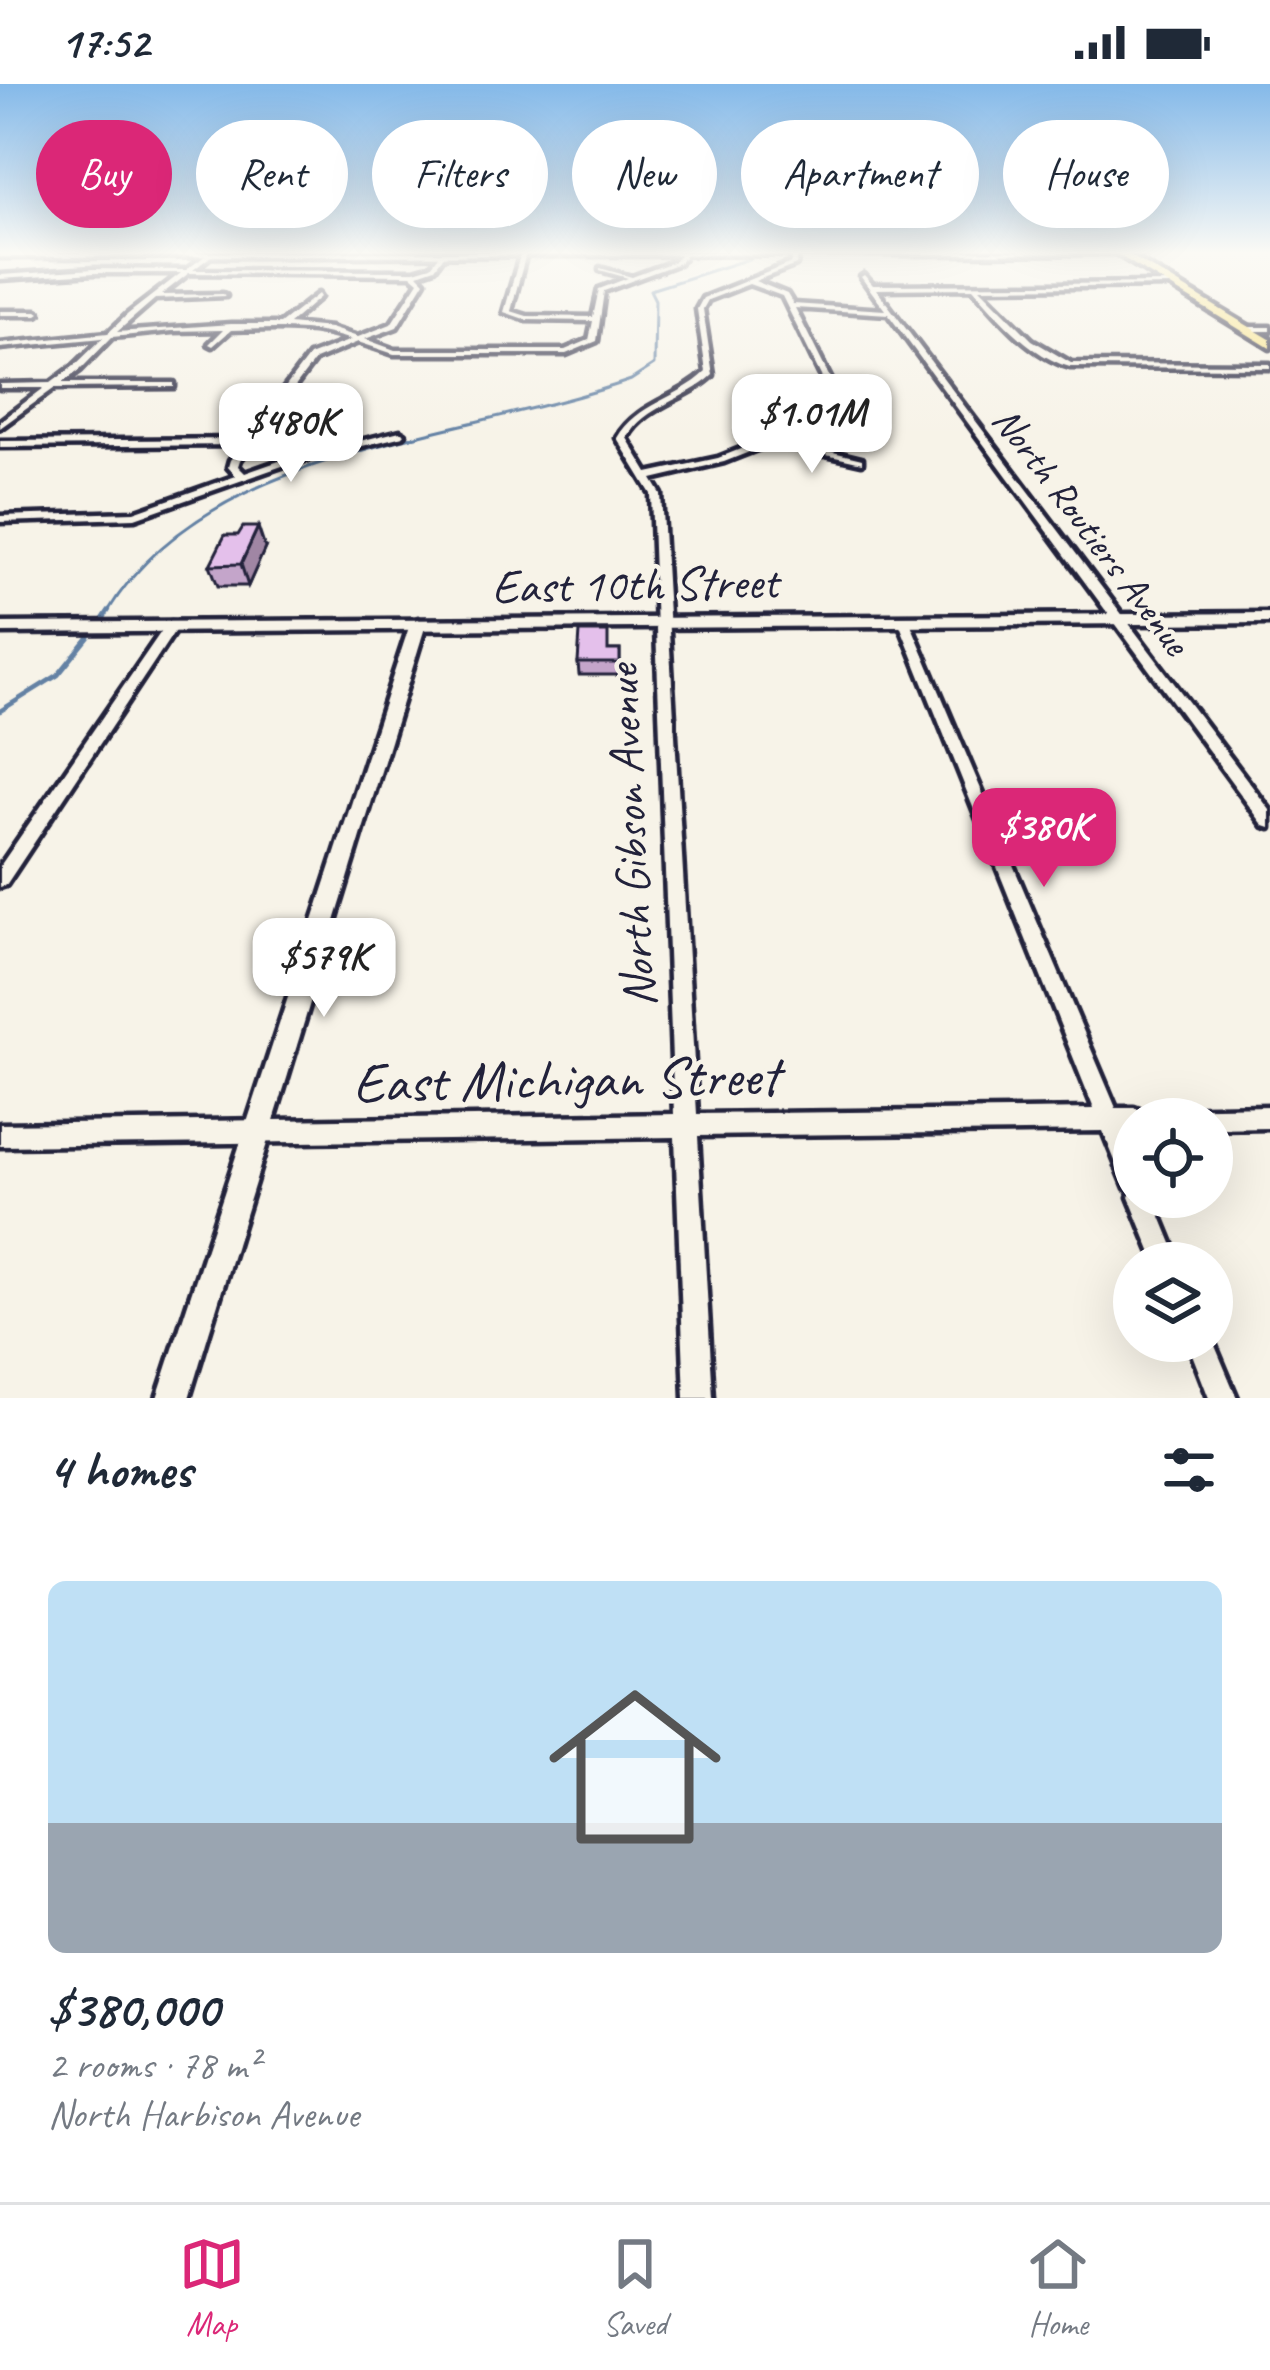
<!DOCTYPE html>
<meta charset="utf-8">
<style>
body{margin:0;font-family:Caveat,sans-serif;background:#f6f6f7;color:#1f2937;height:100vh;display:flex;flex-direction:column;font-size:45px;white-space:nowrap}
*{box-sizing:border-box;margin:0}
p{font-size:39px;color:#747a83}
.icon{flex:none;width:66px;height:66px;fill:none;stroke:currentColor;stroke-width:2;stroke-linecap:round;stroke-linejoin:round}
.map{position:relative;height:1314px;overflow:hidden}
.drawer{display:flex;flex-direction:column;background:#fff;flex:1}
.drawer>*{flex:none}
.guide{position:absolute;left:36px;top:36px;width:1200px;height:108px;display:flex;gap:24px}
.buttons{position:absolute;left:1113px;top:1014px;display:grid;gap:24px}
.buttons a{display:grid;place-items:center;width:120px;height:120px;border-radius:50%;background:#fff;box-shadow:0 12px 48px #0002;font-size:60px}
.price{position:absolute;translate:-50% -102px;padding:0 27px;border-radius:24px;background:#fff;color:#222;font-size:39px;line-height:78px;filter:drop-shadow(0 3px 6px #0008)}
.price::after{content:'';position:absolute;left:50%;top:72px;width:36px;height:27px;margin-left:-18px;background:inherit;clip-path:polygon(0 0,100% 0,50% 100%)}
.price.active{background:#db2777;color:#fff}
ul{padding:0;list-style:none}
li{display:grid;align-content:center;gap:24px;height:636px;padding:0 48px}
li+li{border-top:3px solid #e0e1e3}
li span{display:grid;place-items:center;height:372px;border-radius:18px;color:#555}
li>.icon{margin-inline-start:auto}
span .icon{width:216px;height:216px;fill:#fffc;stroke-width:1}
li b{font-size:51px}
h2{display:flex;justify-content:space-between;align-items:center;height:144px;padding:0 48px;font-size:51px}
.pill{padding:0 42px;border-radius:54px;background:#fff;box-shadow:0 12px 48px #0002;font-size:42px;line-height:108px}
.pill.active{background:#db2777;color:#fff}
.status{display:flex;justify-content:space-between;align-items:center;height:84px;padding:0 60px;background:#fff;direction:ltr}
.status svg{height:33px;fill:currentColor}
.menu{display:flex;justify-content:space-around;align-items:center;height:168px;border-top:3px solid #e0e1e3;background:#fff;font-size:33px;color:#747a83}
.menu a{display:grid;justify-items:center;gap:6px}
.menu .active{color:#db2777}
.map>svg:first-child{display:block}
</style>
<div class="status"><b>17:52</b><svg viewBox="0 0 49 12"><path d="M0 12V9h3v3zM5 12V6h3v6zM10 12V3h3v9zM15 12V0h3v12zM26 1h20v11H26zM47 4h2v5h-2z"/></svg></div>
<div class="map">
<svg width="1270" height="1314" viewBox="0 0 1270 1314">
<rect width="100%" height="100%" fill="#f7f3e8"/>
<filter id="ink" filterUnits="userSpaceOnUse"><feTurbulence type="fractalNoise" baseFrequency=".00833" numOctaves="2"/><feDisplacementMap in="SourceGraphic" scale="24" xChannelSelector="R" yChannelSelector="G"/><feConvolveMatrix kernelMatrix="1 2 1 2 8 2 1 2 1" color-interpolation-filters="sRGB"/></filter>
<g filter="url(#ink)">
<g fill="none" stroke-linecap="round" stroke-linejoin="round">
<!-- stream-far1 -->
<path stroke="#6381a4" stroke-width="3" d="M107,529C206,361 461,356 631,296L654,281L655,216L650,206L768,169"/>
<!-- stream -->
<g stroke="#6381a4" stroke-width="4.5">
<polyline points="101,538 109,526"/>
<polyline points="0,627 58,591 92,549"/>
</g>
<defs>
<g id="minor">
<path d="M794,167L799,168L796,181L755,197L787,210L793,220L885,226L861,193L864,191L873,201L1173,199L1175,202L980,204L1032,256L1071,279L1270,280V284L1070,283C1031,272 1000,235 973,204L876,205L1270,726V744L1264,742L888,230L795,224L831,296V311L815,330L779,355L862,375V379L772,359L724,378L652,395L661,410L697,1030L1094,1025L898,536L900,533H908L1116,1024H1134L1142,1027L1145,1035H1134V1046H1125L1134,1068V1113H1153L1180,1179H1156L1129,1113L1132,1107L1126,1104L1103,1047L698,1052L713,1314H685L675,1053L0,1062V1040L674,1030L651,410L617,354C637,319 678,315 706,288L697,225L703,214L791,179ZM749,200L782,212L823,296V311C806,329 787,347 764,353L763,356L718,374L648,389L627,354C645,321 687,316 713,291L703,225L708,216Z"/>
<path d="M442,168L445,170L435,184L418,190L425,197L397,243L365,255L395,266H565L589,256L593,237L527,236L504,228L521,168L526,169L511,227L527,232L593,233L599,205L628,194L600,186V184L632,193L675,177L682,168L687,169L679,179L604,207L597,257L566,270H394L358,258L315,276L240,376L238,382L245,389L279,377L400,347L405,350L403,352L285,381L135,434L0,438V432L134,428L236,392L228,383L230,376L242,361L0,363V357L246,355L309,272L351,256C312,242 273,245 231,246L213,262L209,260L223,246L172,247L112,253L80,286L62,299H174V303L55,304L0,344V337L44,304H0V300L51,299L74,282L103,254L0,264V260L108,249L128,230L181,189H94L0,195V191L94,185L186,186L209,169L211,172L193,186L414,187L431,182ZM189,189L412,191L419,197L391,240L358,253L330,244L289,240L320,213L318,210L280,240H231L117,248L155,215L226,212L223,210L161,211Z"/>
<polygon points="0,227 37,227 40,229 37,231 0,231"/>
<polygon points="1242,243 1270,243 1270,247 1245,247"/>
<polygon points="172,538 178,542 6,801 0,803 0,782 167,539"/>
<polygon points="1270,1022 1270,1044 1212,1045 1212,1035 1153,1035 1156,1027 1164,1024"/>
<polygon points="1212,1254 1213,1257 1237,1314 1209,1314 1187,1257 1212,1257"/>
</g>
<g id="tertiary">
<polygon points="1152,167 1149,169 0,173 0,169"/>
<polygon points="418,535 426,540 189,1314 157,1314 410,540"/>
</g>
<g id="secondary">
<polygon points="0,167 9,167 0,170"/>
<polygon points="1270,529 1270,539 0,549 0,539"/>
</g>
<polygon id="primary" points="1112,167 1123,167 1270,255 1270,264"/>
</defs>
<!-- minor casing -->
<use href="#minor" stroke="#22223b" stroke-width="9"/>
<!-- tertiary casing -->
<use href="#tertiary" stroke="#22223b" stroke-width="9"/>
<!-- secondary casing -->
<use href="#secondary" stroke="#22223b" stroke-width="9"/>
<!-- primary casing -->
<use href="#primary" stroke="#22223b" stroke-width="9"/>
<!-- minor -->
<use href="#minor" fill="#f7f3e8" fill-rule="evenodd"/>
<!-- tertiary -->
<use href="#tertiary" fill="#f7f3e8" fill-rule="evenodd"/>
<!-- secondary -->
<use href="#secondary" fill="#f7f3e8" fill-rule="evenodd"/>
<!-- primary -->
<use href="#primary" fill="#f8e281" fill-rule="evenodd"/>
</g>
<!-- wall -->
<g fill="#c4a5ca" stroke="#22223b" stroke-width="3">
<polygon points="265,464 248,502 218,502 210,481"/>
<polygon points="608,566 620,566 620,591 579,591 578,579"/>
</g>
<!-- shaded-wall -->
<polygon fill="#a086a4" stroke="#22223b" stroke-width="3" points="258,443 265,464 248,502 241,480"/>
<!-- building -->
<g fill="#e4c0eb" stroke="#22223b" stroke-width="3">
<polygon points="243,443 258,443 241,480 210,481 225,451 238,451"/>
<polygon points="580,548 608,548 608,566 620,566 620,579 578,579"/>
</g>
</g>
<!-- sky -->
<linearGradient id="sky" x2="0" y2="1"><stop stop-color="#84b9e9"/><stop offset="0.48" stop-color="#fbfaf5"/><stop offset="1" stop-color="#fbfaf5" stop-opacity="0"/></linearGradient>
<rect width="1270" height="351" fill="url(#sky)"/>
<g text-anchor="middle" dominant-baseline="central" stroke-width="9" stroke-linejoin="round" paint-order="stroke">
<!-- far-street labels -->
<g font-size="39" fill="#22223b" stroke="#f7f3e8">
<text transform="translate(1091 447) rotate(53)">North Routiers Avenue</text>
</g>
<!-- street labels -->
<g font-size="48" fill="#22223b" stroke="#f7f3e8">
<text transform="translate(635 500) rotate(-1)">East 10th Street</text>
<text transform="translate(630 752) rotate(-93)">North Gibson Avenue</text>
</g>
<!-- near-street labels -->
<g font-size="57" fill="#22223b" stroke="#f7f3e8">
<text transform="translate(566 995) rotate(-1)">East Michigan Street</text>
</g>
</g>
</svg>
<div class="buttons">
<a><svg class="icon" aria-label="locate" viewBox="0 0 24 24"><circle cx="12" cy="12" r="6"/><path d="M12 2v4M12 18v4M2 12h4M18 12h4"/></svg></a>
<a><svg class="icon" aria-label="layers" viewBox="0 0 24 24"><path d="M12 4l9 5-9 5-9-5zM3 14l9 5 9-5"/></svg></a>
</div>
<b class="price" style="left:812px;top:392px">$1.01M</b>
<b class="price" style="left:291px;top:401px">$480K</b>
<b class="price active" style="left:1044px;top:806px">$380K</b>
<b class="price" style="left:324px;top:936px">$579K</b>
<div class="guide">
<a class="pill active">Buy</a>
<a class="pill">Rent</a>
<a class="pill">Filters</a>
<a class="pill">New</a>
<a class="pill">Apartment</a>
<a class="pill">House</a>
</div>
</div>
<section class="drawer">
<h2>4 homes<svg class="icon" aria-label="filters" viewBox="0 0 24 24"><path d="M4 7h16M4 17h16"/><circle cx="9" cy="7" r="2"/><circle cx="15" cy="17" r="2"/></svg></h2>
<ul>
<li><span style="background:linear-gradient(#bfe0f5 65%,#9aa5b1 0)"><svg class="icon" aria-label="home" viewBox="0 0 24 24"><path d="M3 11l9-7 9 7M6 9v11h12V9"/></svg></span><div><b>$380,000</b><p>2 rooms · 78 m²</p><p>North Harbison Avenue</p></div></li>
</ul>
</section>
<nav class="menu">
<a class="active"><svg class="icon" aria-label="map" viewBox="0 0 24 24"><path d="M3 6l6-2 6 2 6-2v14l-6 2-6-2-6 2zM9 4v14M15 6v14"/></svg>Map</a>
<a><svg class="icon" aria-label="saved" viewBox="0 0 24 24"><path d="M7 4h10v16l-5-4-5 4z"/></svg>Saved</a>
<a><svg class="icon" aria-label="home" viewBox="0 0 24 24"><path d="M3 11l9-7 9 7M6 9v11h12V9"/></svg>Home</a>
</nav>
